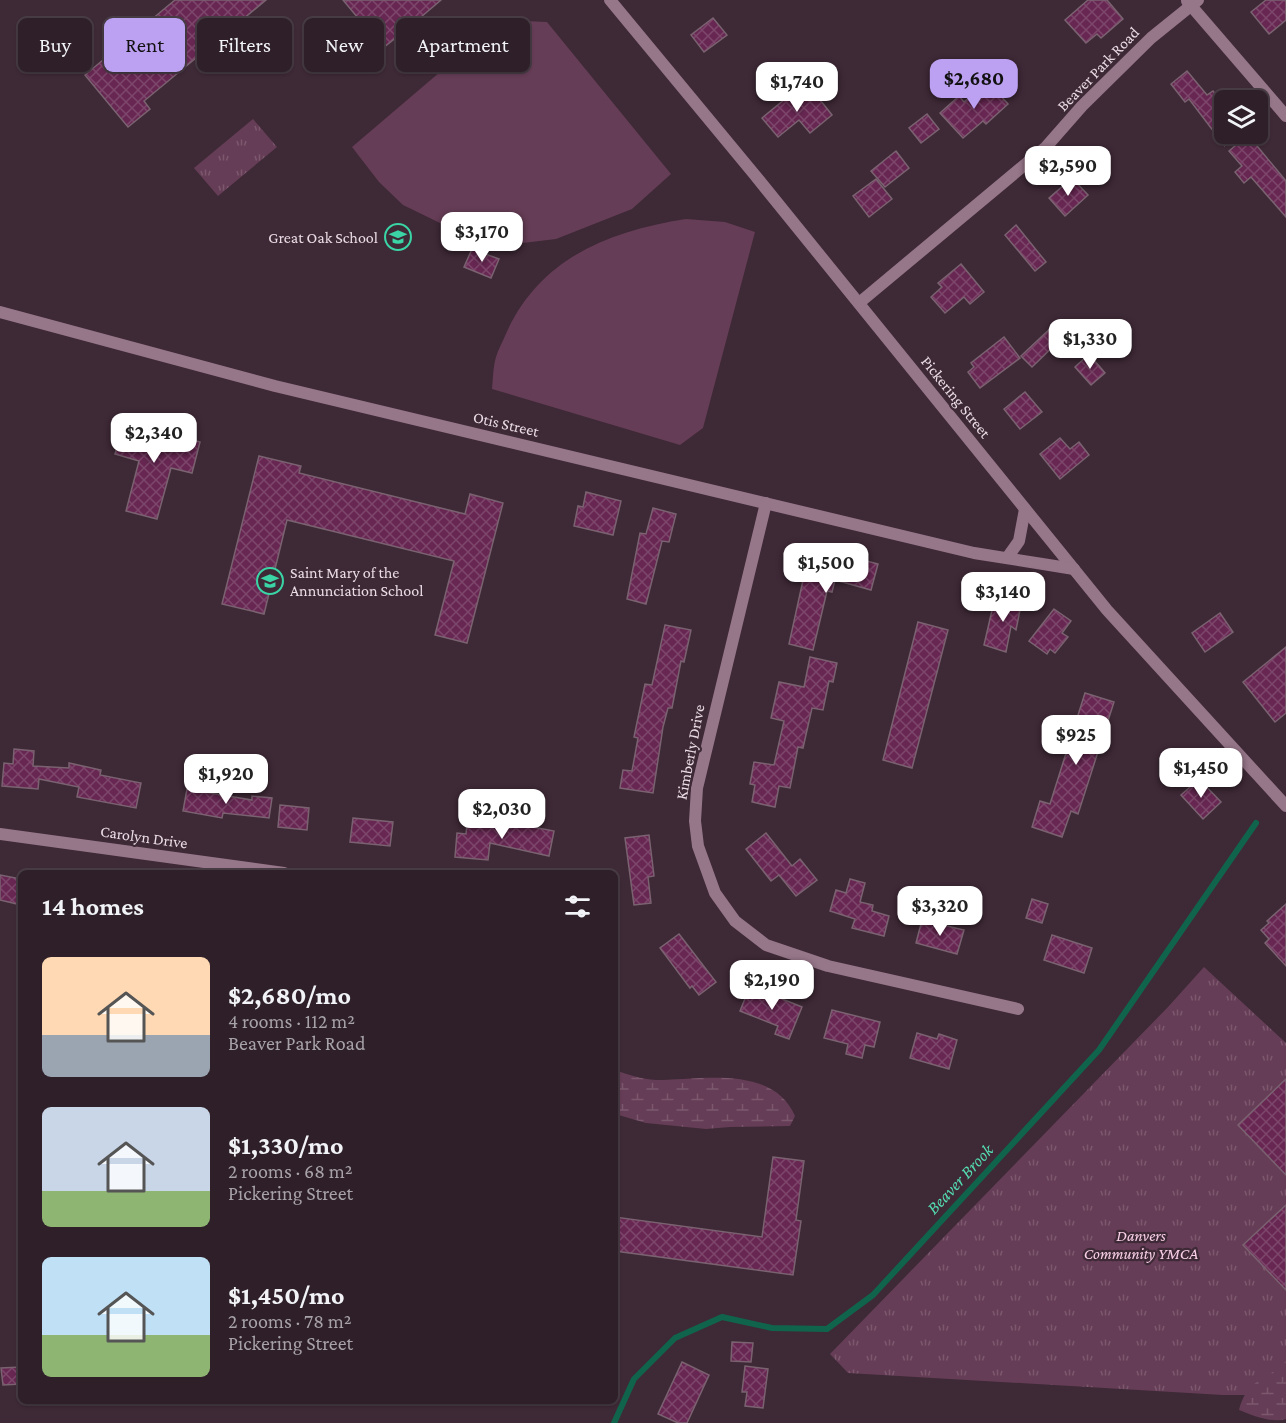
<!DOCTYPE html>
<meta charset="utf-8">
<style>
body{margin:0;font-family:"Crimson Pro",serif;background:#3a2c34;color:#f1f3f6;height:100vh;display:flex;flex-direction:column;font-size:22px;white-space:nowrap}
*{box-sizing:border-box;margin:0}
p{font-size:20px;color:#a7a2a8}
.icon{flex:none;width:33px;height:33px;fill:none;stroke:currentColor;stroke-width:2;stroke-linecap:round;stroke-linejoin:round}
.map{position:relative;flex:1;overflow:hidden}
.side{position:absolute;left:18px;top:870px;width:600px;height:534px;display:flex;flex-direction:column;background:#2e1f28;border-radius:9px;box-shadow:0 2px 4px #0004,0 0 0 2px #493d45}
.side>*{flex:none}
.top-card{position:absolute;left:18px;top:18px;width:600px;height:54px;display:flex;gap:12px}
.tools{position:absolute;left:1214px;top:90px;display:grid;gap:12px}
.tools a{display:grid;place-items:center;width:54px;height:54px;border-radius:9px;background:#2e1f28;box-shadow:0 2px 4px #0004,0 0 0 2px #493d45;font-size:30px}
.price{position:absolute;translate:-50% -51px;padding:0 14px;border-radius:12px;background:#fff;color:#222;font-size:20px;line-height:39px;filter:drop-shadow(0 2px 3px #0008)}
.price::after{content:'';position:absolute;left:50%;top:36px;width:18px;height:14px;margin-left:-9px;background:inherit;clip-path:polygon(0 0,100% 0,50% 100%)}
.price.on{background:#bca0f2;color:#111}
ul{padding:0;list-style:none}
li{display:flex;align-items:center;gap:18px;height:150px;padding:0 24px}
li span{display:grid;place-items:center;flex:none;width:168px;height:120px;border-radius:9px;color:#555}
li>.icon{margin-inline-start:auto}
span .icon{width:72px;height:72px;fill:#fffc;stroke-width:1}
li b{font-size:26px}
h2{display:flex;justify-content:space-between;align-items:center;height:72px;padding:0 24px;font-size:26px}
.chip{padding:0 21px;border-radius:9px;background:#2e1f28;box-shadow:0 2px 4px #0004,0 0 0 2px #493d45;font-size:21px;line-height:54px}
.chip.on{background:#bca0f2;color:#111}
.map>svg:first-child{display:block}
</style>
<div class="map">
<svg width="1286" height="1423" viewBox="0 0 1286 1423">
<defs>
<pattern id="grass-tufts" width="24" height="20" patternUnits="userSpaceOnUse" patternTransform="scale(1.5)"><rect width="24" height="20" fill="#653d56"/><path d="M3 7l-1-3M5 7V3M7 7l1-3M15 17l-1-3M17 17v-4M19 17l1-3" fill="none" stroke="#7b586e"/></pattern>
<pattern id="wetland-marsh" width="20" height="14" patternUnits="userSpaceOnUse" patternTransform="scale(1.5)"><rect width="20" height="14" fill="#653d56"/><path d="M1 5h8M5 5V1M11 12h8M15 12V8" fill="none" stroke="#7b586e"/></pattern>
<pattern id="building-cross-hatch" width="8" height="8" patternUnits="userSpaceOnUse" patternTransform="scale(1.5)"><rect width="8" height="8" fill="#672752"/><path d="M0 0l8 8M0 8l8-8" fill="none" stroke="#7d466b"/></pattern>
</defs>
<rect width="100%" height="100%" fill="#3e2936"/>
<!-- grass -->
<g fill="url(#grass-tufts)">
<polygon points="253,119 277,147 218,196 194,168"/>
<polygon points="1204,967 1286,1043 1286,1395 1223,1395 848,1373 830,1354 1168,1007"/>
</g>
<!-- wetland -->
<g fill="url(#wetland-marsh)">
<path d="M615,1070C628,1075 642,1079 656,1080C700,1080 773,1064 795,1116L790,1126L730,1127L706,1129L646,1123L615,1114Z"/>
<path d="M1286,1361V1419C1271,1423 1254,1416 1239,1410C1247,1378 1267,1381 1286,1361Z"/>
</g>
<!-- pitch -->
<g fill="#653d56">
<polygon points="501,20 547,22 671,174 632,209 556,239 523,243 484,238 440,223 403,205 379,182 352,147"/>
<path d="M686,219L725,222L755,232L703,428L680,445L492,389C493,379 493,367 496,357C498,350 502,343 505,336C538,259 608,231 686,219Z"/>
</g>
<g fill="none" stroke-linecap="round" stroke-linejoin="round">
<!-- stream -->
<polyline stroke="#10644b" stroke-width="6" points="614,1423 634,1379 675,1338 722,1317 772,1328 827,1329 873,1295 1099,1050 1256,823"/>
</g>
<!-- building -->
<g fill="url(#building-cross-hatch)" stroke="#7a6270" stroke-width="1.5">
<polygon points="175,0 266,0 144,101 150,109 128,127 85,75"/>
<polygon points="343,0 441,0 421,17 427,24 413,36 407,29 383,48"/>
<polygon points="1088,0 1107,0 1123,19 1101,38 1097,34 1086,43 1065,20"/>
<polygon points="1266,0 1286,0 1286,20 1269,34 1251,12"/>
<polygon points="713,18 727,35 704,52 691,35"/>
<polygon points="1187,71 1207,95 1213,91 1224,105 1224,145 1189,99 1185,102 1171,84"/>
<polygon points="987,81 1008,104 986,124 983,121 963,138 940,113 959,96 964,102"/>
<polygon points="796,90 803,99 813,91 832,115 810,133 799,120 778,137 762,118"/>
<polygon points="927,114 939,129 921,143 909,128"/>
<polygon points="1248,135 1286,181 1286,217 1251,177 1244,183 1235,172 1242,166 1229,151"/>
<polygon points="896,151 909,168 885,187 871,171"/>
<polygon points="1072,178 1088,195 1065,216 1049,198"/>
<polygon points="876,179 892,199 869,217 853,196"/>
<polygon points="1016,225 1046,262 1035,271 1005,235"/>
<polygon points="472,249 499,259 491,278 464,267"/>
<polygon points="961,264 984,292 970,304 964,297 945,313 931,297 942,287 938,283"/>
<polygon points="1055,324 1065,335 1032,367 1021,356"/>
<polygon points="1004,337 1020,358 980,388 968,372 974,367 971,363"/>
<polygon points="1089,354 1105,373 1091,385 1075,367"/>
<polygon points="1025,392 1042,412 1020,429 1004,409"/>
<polygon points="124,421 200,442 192,473 171,468 157,519 126,511 139,461 115,454"/>
<polygon points="1060,438 1070,449 1079,442 1089,455 1060,479 1040,454"/>
<polygon points="259,456 301,466 299,473 465,514 470,494 503,503 467,643 435,635 454,561 287,520 264,614 222,604"/>
<polygon points="586,492 621,501 613,535 574,526 578,506 583,507"/>
<polygon points="653,508 676,514 669,542 662,541 646,604 627,599 640,533 646,534"/>
<polygon points="836,553 878,564 871,590 835,580 832,592 827,591 813,650 789,644 807,562 831,569"/>
<polygon points="1001,595 1022,600 1016,630 1011,626 1006,652 984,645 993,606 998,607"/>
<polygon points="1054,609 1071,621 1062,633 1068,637 1055,653 1050,649 1047,654 1029,641"/>
<polygon points="1220,613 1233,632 1205,652 1192,633"/>
<polygon points="918,622 948,630 912,768 883,760"/>
<polygon points="665,625 691,630 684,662 681,661 672,708 668,708 663,727 653,793 620,788 623,770 632,771 638,738 634,737 645,684 652,685"/>
<polygon points="1286,647 1286,713 1275,722 1243,682"/>
<polygon points="810,657 837,663 833,682 829,681 823,710 812,708 803,748 798,747 790,788 779,786 775,807 752,802 755,785 750,784 754,762 774,765 784,721 771,718 779,682 804,687"/>
<polygon points="1085,693 1114,702 1078,814 1071,811 1062,837 1032,827 1040,801 1050,804"/>
<polygon points="14,749 34,751 33,766 69,768 69,763 101,770 100,775 141,783 136,808 77,797 79,787 39,779 38,789 2,786 4,763 13,764"/>
<polygon points="1199,779 1221,802 1203,819 1181,795"/>
<polygon points="187,789 252,800 252,796 272,798 269,818 223,813 222,818 183,811"/>
<polygon points="280,805 309,808 307,830 278,827"/>
<polygon points="353,818 393,822 390,846 350,842"/>
<polygon points="512,823 554,831 549,856 490,843 488,860 455,857 457,833 466,834 467,824 511,828"/>
<polygon points="766,833 792,866 800,859 817,880 796,896 779,875 771,881 746,849"/>
<polygon points="649,835 654,876 648,877 651,903 634,905 625,838"/>
<polygon points="0,875 21,879 21,905 0,900"/>
<polygon points="850,879 865,883 860,902 873,905 872,911 889,916 884,936 852,928 855,919 830,911 836,890 846,893"/>
<polygon points="1032,899 1048,904 1042,923 1026,918"/>
<polygon points="1286,904 1286,966 1265,943 1269,939 1261,930 1269,923 1267,921"/>
<polygon points="922,920 964,930 957,954 916,943"/>
<polygon points="679,934 716,982 699,995 692,986 690,988 660,948"/>
<polygon points="1052,935 1092,948 1084,973 1044,960"/>
<polygon points="750,986 802,1007 789,1039 775,1034 778,1026 740,1011"/>
<polygon points="832,1010 880,1022 874,1047 865,1045 862,1058 846,1054 848,1044 824,1038"/>
<polygon points="917,1033 937,1039 939,1034 957,1040 949,1069 910,1058"/>
<polygon points="1286,1079 1286,1175 1238,1125"/>
<polygon points="773,1157 804,1161 796,1220 801,1221 793,1275 615,1251 615,1217 762,1237"/>
<polygon points="1286,1205 1286,1290 1243,1245"/>
<polygon points="732,1342 753,1343 751,1362 731,1361"/>
<polygon points="682,1362 709,1375 687,1423 678,1423 658,1414"/>
<polygon points="745,1366 768,1369 763,1408 745,1406 747,1392 742,1392"/>
<polygon points="21,1367 21,1384 3,1385 1,1368"/>
</g>
<g fill="none" stroke-linecap="round" stroke-linejoin="round">
<!-- street -->
<g stroke="#967689" stroke-width="12">
<polyline points="610,0 754,174 1107,610 1286,806"/>
<polyline points="1187,1 1286,116"/>
<polyline points="859,303 1046,147 1082,106 1151,38 1198,0"/>
<polyline points="0,312 275,386 974,553 1074,569"/>
<polyline points="766,503 697,788 695,821 698,846 715,893 735,921 766,945 828,966 1018,1009"/>
<polyline points="1007,558 1019,541 1025,509"/>
<polyline points="0,834 284,873"/>
</g>
</g>
<!-- icons -->
<defs>
<symbol id="school-ring" viewBox="-11 -11 22 22"><circle r="9.5" fill="#3e2936" stroke="#3ad4a5" stroke-width="1.5"/><path d="M0-5L7-2L0 1L-7-2ZM-4 1L0 2.5L4 1V4Q0 6-4 4Z" fill="#3ad4a5"/></symbol>
</defs>
<g fill-rule="evenodd">
<use href="#school-ring" x="383" y="222" width="30" height="30"/>
<use href="#school-ring" x="255" y="566" width="30" height="30"/>
</g>
<g text-anchor="middle" dominant-baseline="central" stroke-width="4.5" stroke-linejoin="round" paint-order="stroke">
<!-- street labels -->
<g font-size="16" fill="#eadce4" stroke="#3e2936">
<text transform="translate(1098 69) rotate(-46)">Beaver Park Road</text>
<text transform="translate(956 397) rotate(51)">Pickering Street</text>
<text transform="translate(506 424) rotate(13)">Otis Street</text>
<text transform="translate(690 752) rotate(-79)">Kimberly Drive</text>
<text transform="translate(144 837) rotate(8)">Carolyn Drive</text>
</g>
<!-- poi labels -->
<g font-size="16" fill="#eadce4" stroke="#3e2936" text-anchor="end">
<text x="378" y="237">Great Oak School</text>
<text x="290" y="572" text-anchor="start">Saint Mary of the<tspan x="290" dy="18">Annunciation School</tspan></text>
</g>
<!-- park labels -->
<g font-size="16" font-style="italic" fill="#fad1e9" stroke="#3e2936">
<text x="1141" y="1235">Danvers<tspan x="1141" dy="18">Community YMCA</tspan></text>
</g>
<!-- water labels -->
<g font-size="18" font-style="italic" fill="#54deb0" stroke="#3e2936">
<text transform="translate(960 1179) rotate(-47)">Beaver Brook</text>
</g>
</g>
</svg>
<div class="tools">
<a><svg class="icon" aria-label="layers" viewBox="0 0 24 24"><path d="M12 4l9 5-9 5-9-5zM3 14l9 5 9-5"/></svg></a>
</div>
<b class="price on" style="left:974px;top:110px">$2,680</b>
<b class="price" style="left:797px;top:113px">$1,740</b>
<b class="price" style="left:1068px;top:197px">$2,590</b>
<b class="price" style="left:482px;top:263px">$3,170</b>
<b class="price" style="left:1090px;top:370px">$1,330</b>
<b class="price" style="left:154px;top:464px">$2,340</b>
<b class="price" style="left:826px;top:594px">$1,500</b>
<b class="price" style="left:1003px;top:623px">$3,140</b>
<b class="price" style="left:1076px;top:766px">$925</b>
<b class="price" style="left:1201px;top:799px">$1,450</b>
<b class="price" style="left:226px;top:805px">$1,920</b>
<b class="price" style="left:502px;top:840px">$2,030</b>
<b class="price" style="left:940px;top:937px">$3,320</b>
<b class="price" style="left:772px;top:1011px">$2,190</b>
<div class="top-card">
<a class="chip">Buy</a>
<a class="chip on">Rent</a>
<a class="chip">Filters</a>
<a class="chip">New</a>
<a class="chip">Apartment</a>
</div>
<section class="side">
<h2>14 homes<svg class="icon" aria-label="filters" viewBox="0 0 24 24"><path d="M4 7h16M4 17h16"/><circle cx="9" cy="7" r="2"/><circle cx="15" cy="17" r="2"/></svg></h2>
<ul>
<li><span style="background:linear-gradient(#ffd9b3 65%,#9aa5b1 0)"><svg class="icon" aria-label="home" viewBox="0 0 24 24"><path d="M3 11l9-7 9 7M6 9v11h12V9"/></svg></span><div><b>$2,680/mo</b><p>4 rooms · 112 m²</p><p>Beaver Park Road</p></div></li>
<li><span style="background:linear-gradient(#c9d6e8 70%,#8fb573 0)"><svg class="icon" aria-label="home" viewBox="0 0 24 24"><path d="M3 11l9-7 9 7M6 9v11h12V9"/></svg></span><div><b>$1,330/mo</b><p>2 rooms · 68 m²</p><p>Pickering Street</p></div></li>
<li><span style="background:linear-gradient(#bfe0f5 65%,#8fb573 0)"><svg class="icon" aria-label="home" viewBox="0 0 24 24"><path d="M3 11l9-7 9 7M6 9v11h12V9"/></svg></span><div><b>$1,450/mo</b><p>2 rooms · 78 m²</p><p>Pickering Street</p></div></li>
</ul>
</section>
</div>
